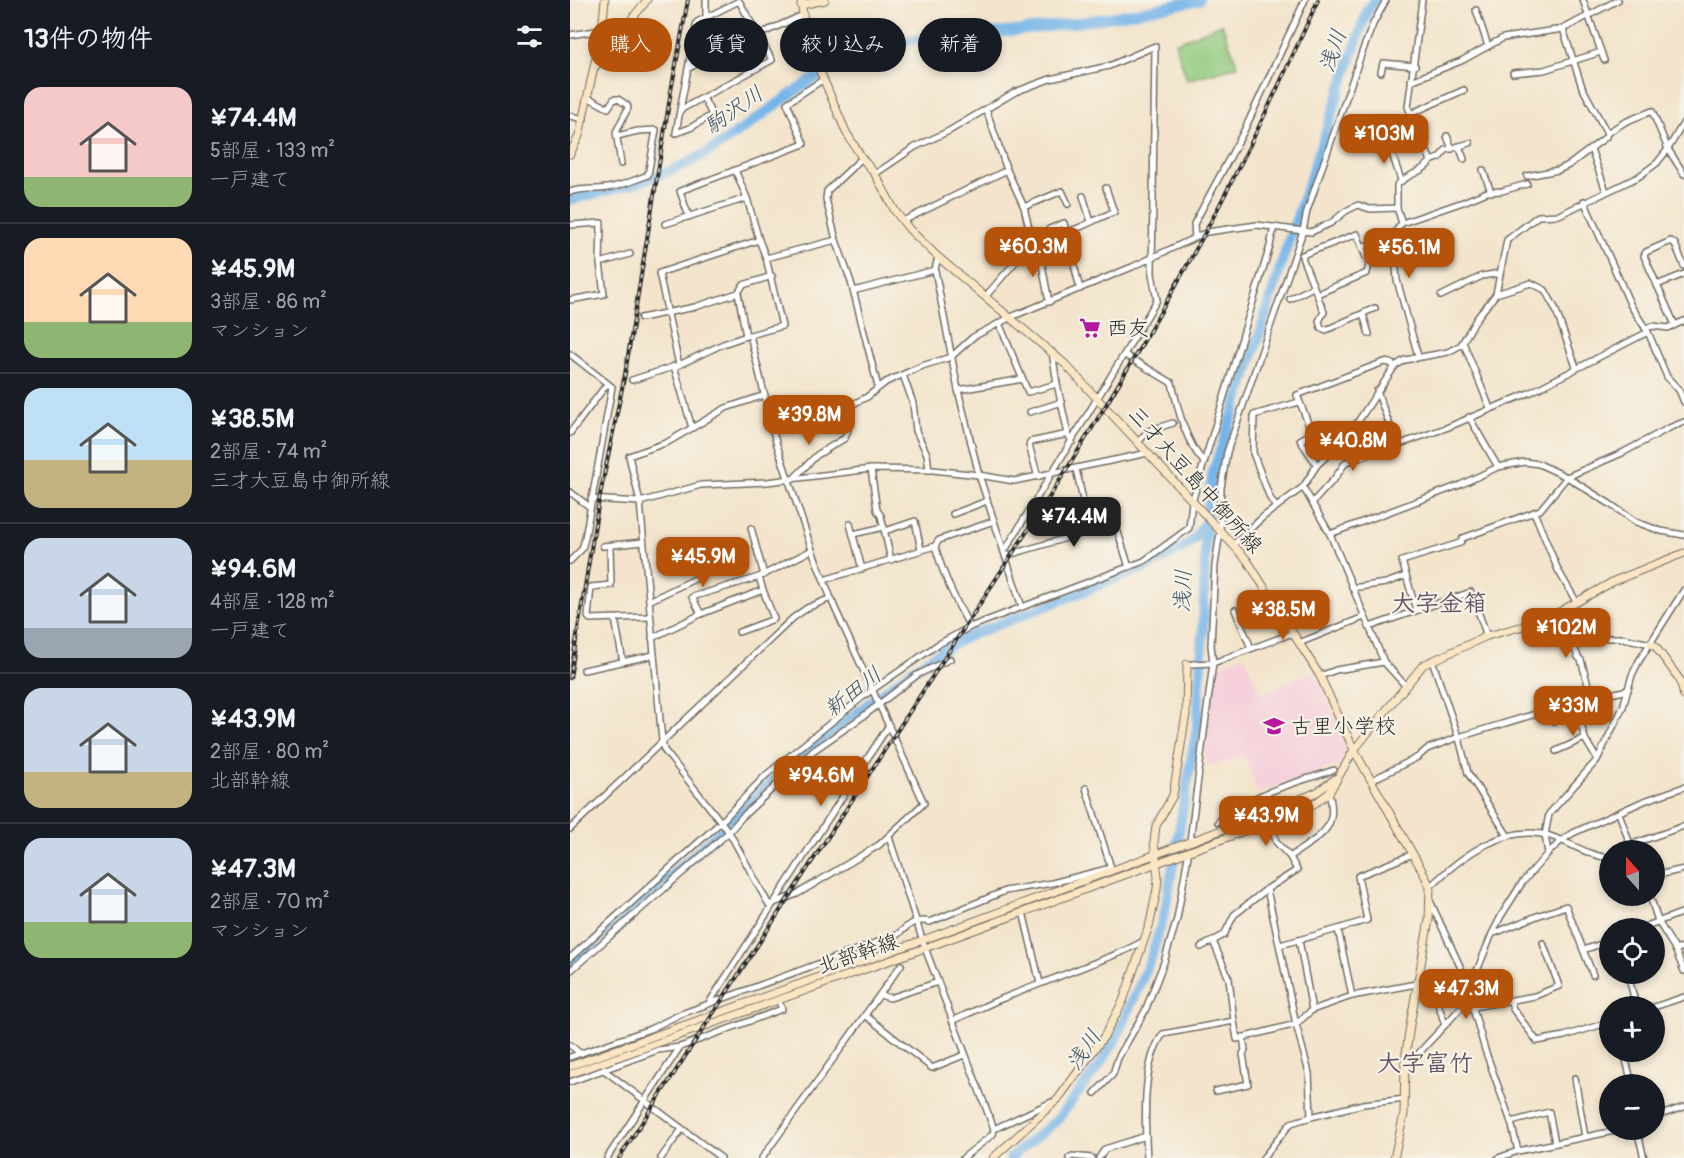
<!DOCTYPE html>
<html lang="ja">
<meta charset="utf-8">
<style>
body{margin:0;font-family:Pangolin,"Klee One",sans-serif;background:#20242c;color:#f1f3f6;height:100vh;display:flex;flex-direction:column;font-size:22px;white-space:nowrap}
*{box-sizing:border-box;margin:0}
p{font-size:20px;color:#9ea1a6}
.icon{flex:none;width:33px;height:33px;fill:none;stroke:currentColor;stroke-width:2;stroke-linecap:round;stroke-linejoin:round}
.map{position:relative;flex:1;overflow:hidden}
.panel{display:flex;flex-direction:column;background:#171b24;width:570px}
.panel>*{flex:none}
.guide{position:absolute;left:18px;top:18px;width:570px;height:54px;display:flex;gap:12px}
.needle{width:39px;rotate:339deg}
.buttons{position:absolute;left:1029px;top:840px;display:grid;gap:12px}
.buttons a{display:grid;place-items:center;width:66px;height:66px;border-radius:50%;background:#171b24;box-shadow:0 3px 9px #0003;font-size:30px}
.price{position:absolute;translate:-50% -51px;padding:0 14px;border-radius:12px;background:#b45309;color:#fff;font-size:20px;line-height:39px;filter:drop-shadow(0 2px 3px #0008)}
.price::after{content:'';position:absolute;left:50%;top:36px;width:18px;height:14px;margin-left:-9px;background:inherit;clip-path:polygon(0 0,100% 0,50% 100%)}
.price.selected{background:#222;color:#fff}
ul{padding:0;list-style:none}
li{display:flex;align-items:center;gap:18px;height:150px;padding:0 24px}
li+li{border-top:2px solid #363941}
li span{display:grid;place-items:center;flex:none;width:168px;height:120px;border-radius:18px;color:#555}
li>.icon{margin-inline-start:auto}
span .icon{width:72px;height:72px;fill:#fffc;stroke-width:1}
li b{font-size:26px}
h2{display:flex;justify-content:space-between;align-items:center;height:72px;padding:0 24px;font-size:26px}
.chip{padding:0 21px;border-radius:27px;background:#171b24;box-shadow:0 3px 9px #0003;font-size:21px;line-height:54px}
.chip.selected{background:#b45309;color:#fff}
main{display:flex;flex:1;min-height:0}
.map>svg:first-child{display:block}
</style>
<main>
<section class="panel">
<h2>13件の物件<svg class="icon" aria-label="filters" viewBox="0 0 24 24"><path d="M4 7h16M4 17h16"/><circle cx="9" cy="7" r="2"/><circle cx="15" cy="17" r="2"/></svg></h2>
<ul>
<li><span style="background:linear-gradient(#f6c9c9 75%,#8fb573 0)"><svg class="icon" aria-label="home" viewBox="0 0 24 24"><path d="M3 11l9-7 9 7M6 9v11h12V9"/></svg></span><div><b>¥74.4M</b><p>5部屋 · 133 m²</p><p>一戸建て</p></div></li>
<li><span style="background:linear-gradient(#ffd9b3 70%,#8fb573 0)"><svg class="icon" aria-label="home" viewBox="0 0 24 24"><path d="M3 11l9-7 9 7M6 9v11h12V9"/></svg></span><div><b>¥45.9M</b><p>3部屋 · 86 m²</p><p>マンション</p></div></li>
<li><span style="background:linear-gradient(#bfe0f5 60%,#c2b280 0)"><svg class="icon" aria-label="home" viewBox="0 0 24 24"><path d="M3 11l9-7 9 7M6 9v11h12V9"/></svg></span><div><b>¥38.5M</b><p>2部屋 · 74 m²</p><p>三才大豆島中御所線</p></div></li>
<li><span style="background:linear-gradient(#c9d6e8 75%,#9aa5b1 0)"><svg class="icon" aria-label="home" viewBox="0 0 24 24"><path d="M3 11l9-7 9 7M6 9v11h12V9"/></svg></span><div><b>¥94.6M</b><p>4部屋 · 128 m²</p><p>一戸建て</p></div></li>
<li><span style="background:linear-gradient(#c9d6e8 70%,#c2b280 0)"><svg class="icon" aria-label="home" viewBox="0 0 24 24"><path d="M3 11l9-7 9 7M6 9v11h12V9"/></svg></span><div><b>¥43.9M</b><p>2部屋 · 80 m²</p><p>北部幹線</p></div></li>
<li><span style="background:linear-gradient(#c9d6e8 70%,#8fb573 0)"><svg class="icon" aria-label="home" viewBox="0 0 24 24"><path d="M3 11l9-7 9 7M6 9v11h12V9"/></svg></span><div><b>¥47.3M</b><p>2部屋 · 70 m²</p><p>マンション</p></div></li>
</ul>
</section>
<div class="map">
<svg width="1114" height="1158" viewBox="0 0 1114 1158">
<rect width="100%" height="100%" fill="#f7f3e8"/>
<filter id="ink" filterUnits="userSpaceOnUse"><feTurbulence type="fractalNoise" baseFrequency=".0167" numOctaves="2"/><feDisplacementMap in="SourceGraphic" scale="12" xChannelSelector="R" yChannelSelector="G"/><feConvolveMatrix kernelMatrix="1 2 1 2 8 2 1 2 1" color-interpolation-filters="sRGB"/></filter>
<filter id="wash" filterUnits="userSpaceOnUse"><feTurbulence type="fractalNoise" baseFrequency=".008" numOctaves="4" result="noise"/><feDisplacementMap in="SourceGraphic" scale="24" xChannelSelector="R" yChannelSelector="G"/><feGaussianBlur stdDeviation="1.35" result="paint"/><feColorMatrix in="noise" values="0 0 0 0 0 0 0 0 0 0 0 0 0 0 0 0 0 1.4 0 .05"/><feComposite in="paint" operator="in"/></filter>
<g filter="url(#wash)">
<rect width="100%" height="100%" fill="#f3e4cb"/>
<!-- built -->
<polygon fill="#f5cfda" points="675,656 690,694 744,672 755,692 778,746 770,764 689,793 687,792 675,756 639,766 635,752 645,666"/>
<!-- green -->
<polygon fill="#90c97d" stroke="#5e7a54" stroke-width="1.5" points="652,24 668,66 617,80 605,43"/>
<g fill="none" stroke-linecap="round" stroke-linejoin="round">
<!-- river -->
<g stroke="#76b5e9" stroke-width="10">
<path d="M0,200C46,189 91,179 133,155C191,122 237,72 302,50C351,33 404,36 455,30C513,23 571,12 629,0"/>
<polyline points="0,965 160,823 195,787 221,763 341,671 381,645 404,634 576,567 611,549 625,538 634,524"/>
<polyline points="440,1158 486,1121 526,1070 545,1041 581,958 595,911 627,727 633,634 636,521 643,471 676,377 716,249 797,11 805,0"/>
</g>
</g>
</g>
<g filter="url(#ink)">
<g fill="none" stroke-linecap="round" stroke-linejoin="round">
<defs>
<g id="street">
<polyline points="1013,0 1034,60"/>
<polygon points="169,1 202,60 110,110 127,22"/>
<polyline points="906,10 918,46"/>
<polyline points="136,18 136,0"/>
<polyline points="993,29 1012,87 1037,133 1055,122 1082,111 1098,149 1114,174"/>
<polyline points="0,35 32,30"/>
<polyline points="188,35 233,15"/>
<polyline points="119,68 186,33"/>
<polyline points="24,69 49,40 52,31"/>
<polyline points="811,72 813,63 845,66"/>
<polyline points="943,73 974,70 1031,52"/>
<polyline points="841,81 891,61 933,38 993,29 1048,0"/>
<polyline points="17,97 38,108 44,99 48,99 57,105 58,108 46,132 51,164"/>
<polyline points="416,109 437,170 454,207 464,250 481,246 479,229 494,223 510,289"/>
<polyline points="110,110 106,133 120,128 142,115 133,97"/>
<polyline points="840,114 894,90"/>
<polyline points="0,116 14,119"/>
<polyline points="877,136 882,149"/>
<polyline points="801,142 817,139 831,180"/>
<polyline points="889,146 894,159"/>
<polyline points="1021,149 1036,191"/>
<polyline points="292,158 257,191 256,199 266,240 281,282 308,387"/>
<polyline points="861,161 869,158 876,150 900,143"/>
<polyline points="913,170 921,192"/>
<polyline points="305,174 345,147 379,131 445,92 480,79 539,66 585,46 582,274 587,300 434,552"/>
<polyline points="957,176 988,170 999,165 1036,137 1037,133"/>
<path d="M0,192C10,188 25,190 37,188C52,186 65,180 78,175L86,130L68,131L47,136"/>
<polyline points="513,196 521,222"/>
<polyline points="454,207 492,191 498,204"/>
<polyline points="119,217 110,191 234,144 217,103 254,79"/>
<polyline points="333,221 437,170"/>
<polyline points="832,223 893,202 917,192 932,191 957,184"/>
<polyline points="95,224 177,198"/>
<polyline points="0,225 31,223 30,263 34,294 0,300"/>
<path d="M496,232C513,228 527,218 544,212L536,188"/>
<polyline points="625,238 624,224 674,131 735,0"/>
<polyline points="189,240 196,258"/>
<polyline points="793,247 823,235"/>
<polyline points="469,249 479,302"/>
<path d="M368,257L365,270L388,390L409,475L452,607L400,627C385,601 373,575 365,546L369,540L424,521"/>
<polyline points="30,263 60,254"/>
<polyline points="1087,285 1114,274"/>
<polyline points="283,291 365,270"/>
<polyline points="168,293 173,285 202,276"/>
<polyline points="747,294 797,273 799,265 787,234 732,255 733,260 754,312 749,321 751,328 756,330 805,308"/>
<polyline points="926,294 961,283 975,290 985,308 1006,367"/>
<polyline points="871,296 912,276 930,273"/>
<polyline points="415,297 453,253 464,250"/>
<polyline points="720,299 743,287"/>
<polyline points="793,314 799,334"/>
<polyline points="71,318 125,307 168,293 176,336"/>
<polyline points="429,323 458,392 487,384 482,352"/>
<polyline points="1105,325 1074,256 1076,252 1101,241 1105,244 1114,266"/>
<polyline points="1075,328 1083,326 1098,328 1114,321"/>
<polyline points="1078,332 1097,377 1109,390 1114,402"/>
<polyline points="893,342 920,408"/>
<polyline points="0,354 42,387 15,538 12,549 0,561"/>
<path d="M555,355L602,383C608,409 615,442 634,462"/>
<path d="M848,356L827,280L823,235L832,223L827,208V185C837,174 853,173 861,161L838,107L852,0"/>
<polyline points="109,365 153,344 179,335"/>
<polyline points="104,366 122,428 156,408 195,395"/>
<polyline points="333,375 343,403 346,431 357,454 359,470"/>
<polyline points="62,380 109,365 89,273 189,240 177,198 165,170"/>
<polyline points="487,384 498,434"/>
<polyline points="388,390 453,379"/>
<polyline points="807,391 827,445 876,428 961,392 1078,332 1061,306 1014,201"/>
<polyline points="460,412 492,402"/>
<polyline points="899,417 928,467"/>
<polyline points="122,428 98,442 59,456 70,502 92,741 94,750 159,832 199,905 227,894 309,845 354,803 264,606 242,550 205,439 180,335 212,326 196,258 266,240"/>
<polyline points="0,433 37,384"/>
<polyline points="568,442 578,431 603,423"/>
<polyline points="747,465 730,440 742,433 727,395 814,362 820,363 825,366"/>
<polyline points="301,469 307,510 311,516 321,560"/>
<polyline points="506,469 520,531"/>
<polyline points="225,477 247,455 275,438 278,429 277,407 297,397 316,382 352,366 381,357 403,337 441,317 562,267 637,232 687,225 741,232 761,223 776,211 788,205 800,209 827,208"/>
<polyline points="468,477 459,445 460,442 498,434 502,442"/>
<polyline points="733,487 760,534 814,662 835,685"/>
<polyline points="0,492 20,507"/>
<polyline points="21,499 70,502 131,485 197,482 301,469 363,470 409,475 444,481 578,453"/>
<polyline points="742,503 765,478 776,462 827,445"/>
<polyline points="706,507 700,498 683,453 684,415 729,402"/>
<polyline points="964,512 988,570 1007,603"/>
<polyline points="383,514 417,501"/>
<polyline points="280,524 292,569"/>
<polyline points="181,528 194,575"/>
<polyline points="315,531 345,521 351,550"/>
<polyline points="283,534 314,527"/>
<polyline points="760,534 890,485 928,467 955,462 969,464 997,477 1040,504 1066,522 1091,531 1114,535"/>
<polyline points="663,545 693,517 733,487 747,465 777,438 825,366 835,360 878,352 891,345 907,318 926,294 937,240 968,216 989,215 1068,177 1087,163 1098,149 1114,122"/>
<polyline points="33,546 73,542"/>
<polyline points="40,546 41,585 21,587 18,617 20,619 80,617"/>
<polyline points="435,556 520,531 546,526 559,567"/>
<polyline points="254,580 365,546"/>
<polyline points="782,588 816,583 835,576"/>
<polyline points="79,601 135,574 125,544"/>
<polyline points="452,607 574,561 619,528 622,502 700,246 704,227"/>
<polyline points="665,610 681,648"/>
<polyline points="846,610 832,561 890,543 893,538 970,510 997,477 1052,453 1099,428 1114,422"/>
<polyline points="990,612 1008,657 1011,660 1022,699"/>
<polyline points="131,614 122,597 189,577 242,550"/>
<polyline points="45,619 53,662"/>
<polyline points="799,627 901,592 917,636"/>
<polyline points="169,632 204,619 193,590"/>
<polyline points="82,638 131,614 193,590 189,577"/>
<polyline points="1038,638 1053,638 1081,644"/>
<polyline points="729,643 794,617"/>
<polyline points="862,660 890,742 898,773 938,836"/>
<polyline points="622,664 643,663 723,633"/>
<polyline points="14,670 84,655"/>
<polyline points="750,676 766,670 814,662"/>
<polyline points="1005,702 1015,739 1027,759"/>
<polyline points="980,710 984,721"/>
<polyline points="986,751 1015,738"/>
<polyline points="802,780 848,757 857,749 889,737 1002,703 1058,690"/>
<polyline points="692,796 698,813"/>
<polyline points="1049,813 1062,850"/>
<polyline points="701,820 706,842 720,857"/>
<path d="M648,822C678,794 726,783 764,770"/>
<polyline points="0,829 223,618 237,608 261,598"/>
<polyline points="319,837 355,948 424,1129 423,1134 393,1158"/>
<polyline points="620,841 643,663 641,645 645,565 650,532 651,488 657,452 733,231 737,211 791,55 803,24 816,0"/>
<polyline points="1060,845 1114,826"/>
<polyline points="978,853 975,835 979,814 1027,760 1053,707 1062,675 1069,661 1114,590"/>
<polyline points="1084,876 1114,869"/>
<path d="M860,887C890,857 937,821 983,837C1002,844 1019,856 1040,858"/>
<polyline points="1080,896 1088,921 1105,949 1114,971"/>
<polyline points="861,903 900,988"/>
<polyline points="453,912 470,983"/>
<polyline points="1071,928 1114,912"/>
<polyline points="922,934 967,916 996,906 1023,975"/>
<polyline points="729,940 742,1010"/>
<polyline points="643,941 659,979 664,1021"/>
<polyline points="710,945 768,929"/>
<polyline points="631,947 654,935 664,915 697,889"/>
<polyline points="1013,950 1040,941"/>
<polyline points="1105,950 1114,947"/>
<polyline points="0,958 151,822 196,775 295,695 367,645 400,627"/>
<polyline points="0,971 159,832 172,817 243,751 295,715 347,675 380,659"/>
<polyline points="1058,974 1066,1006"/>
<polyline points="310,995 320,998 368,982"/>
<polyline points="782,996 768,929 797,920 788,876 843,854"/>
<polyline points="941,1002 943,1009 967,1041 994,1036 1040,1022"/>
<polyline points="139,1003 319,725"/>
<polyline points="903,1007 965,996 989,986 973,943"/>
<polyline points="1084,1007 1114,997"/>
<polyline points="295,1015 362,1068 394,1055"/>
<polyline points="382,1021 426,1001 552,952 574,941"/>
<polyline points="875,1025 864,991 897,981"/>
<polyline points="0,1045 11,1054"/>
<polyline points="1054,1052 1062,1084"/>
<path d="M0,1057L80,1029L111,1014L327,935C337,926 345,918 360,922L435,891L482,883L541,868L516,788"/>
<polyline points="835,1068 900,998"/>
<polyline points="34,1070 151,1158"/>
<polyline points="1005,1078 1015,1137"/>
<polyline points="0,1082 88,1050 110,1047 212,1009 208,999"/>
<polyline points="646,1091 678,1084 673,1054 675,1050 673,1037"/>
<polyline points="525,1093 543,1074 548,1058 575,1011 594,962 607,919 619,850"/>
<polyline points="741,1117 793,1104 835,1099"/>
<polyline points="1084,1117 1114,1107"/>
<polyline points="941,1122 979,1112 985,1143"/>
<polyline points="424,1129 482,1102"/>
<polyline points="1067,1130 1074,1158"/>
<polyline points="948,1151 941,1122 915,1050 900,998 900,988 922,934 931,916 952,883 978,853 991,841 1003,833 1074,801 1114,787"/>
<polyline points="37,1158 110,1047"/>
<polyline points="91,1158 112,1129"/>
<polyline points="192,1158 331,965"/>
<polyline points="499,1158 502,1156 522,1158"/>
<polyline points="529,1158 535,1149 576,1136"/>
<path d="M577,1158C575,1123 571,1064 593,1034L664,1021L667,1039L726,1024L742,1010L782,996L846,984"/>
<path d="M693,1158L721,1123L741,1117L739,1073L726,1024L697,889L727,870L720,857C746,837 770,832 759,793"/>
<polyline points="928,1158 948,1151 1049,1130"/>
</g>
<g id="secondary">
<polyline points="231,0 233,15 250,71 276,132 292,158 305,174 325,211 339,229 368,257 495,364 677,560 750,676 784,750 853,872 860,887 859,920 840,1025 835,1060 834,1114 824,1158"/>
<polyline points="231,5 255,0"/>
<polyline points="32,30 35,0"/>
<polyline points="0,154 9,136 32,30 52,31 77,0"/>
<polyline points="1081,644 1085,646 1110,680 1114,696"/>
<polyline points="0,1066 353,940 698,813 747,792 765,779"/>
<polyline points="0,1074 355,948 740,807 759,793 784,750 853,665 917,636 975,620 1044,581 1114,553"/>
<polyline points="423,1158 488,1099 535,1035 553,1001 580,923 587,889 588,877 584,842 586,826 603,795 616,714 617,664"/>
</g>
</defs>
<!-- street casing -->
<use href="#street" stroke="#716c63" stroke-width="8"/>
<!-- secondary casing -->
<use href="#secondary" stroke="#716c63" stroke-width="9"/>
<!-- street -->
<use href="#street" stroke="#fff" stroke-width="5"/>
<!-- secondary -->
<use href="#secondary" stroke="#fbe6c4" stroke-width="7"/>
<defs>
<g id="rail">
<polyline points="0,678 29,500 55,374 101,91 118,0"/>
<path d="M49,1158L480,496C527,421 572,346 615,269C664,182 707,91 748,0"/>
</g>
</defs>
<!-- rail casing -->
<use href="#rail" stroke="#2b2b2b" stroke-width="4"/>
<!-- rail -->
<use href="#rail" stroke="#f7f3e8" stroke-width="1.5" stroke-dasharray="4.5" stroke-linecap="butt"/>
</g>
</g>
<!-- icons -->
<defs>
<symbol id="supermarket-bare" viewBox="-9 -9 18 18"><path d="M-6-5.5h2.5l.6 2H6L4.5 2H-2.5L-4.4-4H-6ZM-1.5 3.2a1.3 1.3 0 1 0 .1 0ZM3 3.2a1.3 1.3 0 1 0 .1 0Z" fill="#b5179e" stroke="#f7f3e8" stroke-width="2.5" paint-order="stroke"/></symbol>
<symbol id="school-bare" viewBox="-9 -9 18 18"><path d="M0-5L7-2L0 1L-7-2ZM-4 1L0 2.5L4 1V4Q0 6-4 4Z" fill="#b5179e" stroke="#f7f3e8" stroke-width="2.5" paint-order="stroke"/></symbol>
</defs>
<g fill-rule="evenodd">
<use href="#supermarket-bare" x="505" y="313" width="30" height="30"/>
<use href="#school-bare" x="689" y="711" width="30" height="30"/>
</g>
<g text-anchor="middle" dominant-baseline="central" stroke-width="4.5" stroke-linejoin="round" paint-order="stroke">
<!-- poi labels -->
<g font-size="21" fill="#2b2b2b" stroke="#f7f3e8" text-anchor="start">
<text x="537" y="328">西友</text>
<text x="721" y="726">古里小学校</text>
</g>
<!-- street labels -->
<g font-size="21" fill="#2b2b2b" stroke="#f7f3e8">
<text transform="translate(625 480) rotate(48)">三才大豆島中御所線</text>
<text transform="translate(288 954) rotate(-19)">北部幹線</text>
</g>
<!-- water labels -->
<g font-size="22" font-style="italic" fill="#425464" stroke="#f7f3e8">
<text transform="translate(763 51) rotate(-71)">浅川</text>
<text transform="translate(164 110) rotate(-35)">駒沢川</text>
<text transform="translate(613 591) rotate(-88)">浅川</text>
<text transform="translate(283 692) rotate(-38)">新田川</text>
<text transform="translate(514 1050) rotate(-56)">浅川</text>
</g>
<!-- quarter labels -->
<g font-size="24" font-weight="bold" fill="#665466" stroke="#f7f3e8">
<text x="869" y="603">大字金箱</text>
<text x="855" y="1063">大字富竹</text>
</g>
</g>
</svg>
<div class="buttons">
<a><svg class="needle" viewBox="-14 -14 28 28"><path d="M0-13l5 13h-10z" fill="#e53935"/><path d="M0 13l5-13h-10z" fill="#9ea1a6"/></svg></a>
<a><svg class="icon" aria-label="locate" viewBox="0 0 24 24"><circle cx="12" cy="12" r="6"/><path d="M12 2v4M12 18v4M2 12h4M18 12h4"/></svg></a>
<a>+</a>
<a>−</a>
</div>
<b class="price" style="left:814px;top:165px">¥103M</b>
<b class="price" style="left:463px;top:278px">¥60.3M</b>
<b class="price" style="left:839px;top:279px">¥56.1M</b>
<b class="price" style="left:239px;top:446px">¥39.8M</b>
<b class="price" style="left:783px;top:472px">¥40.8M</b>
<b class="price selected" style="left:504px;top:548px">¥74.4M</b>
<b class="price" style="left:133px;top:588px">¥45.9M</b>
<b class="price" style="left:713px;top:641px">¥38.5M</b>
<b class="price" style="left:996px;top:659px">¥102M</b>
<b class="price" style="left:1003px;top:737px">¥33M</b>
<b class="price" style="left:251px;top:807px">¥94.6M</b>
<b class="price" style="left:696px;top:847px">¥43.9M</b>
<b class="price" style="left:896px;top:1020px">¥47.3M</b>
<div class="guide">
<a class="chip selected">購入</a>
<a class="chip">賃貸</a>
<a class="chip">絞り込み</a>
<a class="chip">新着</a>
</div>
</div>
</main>
